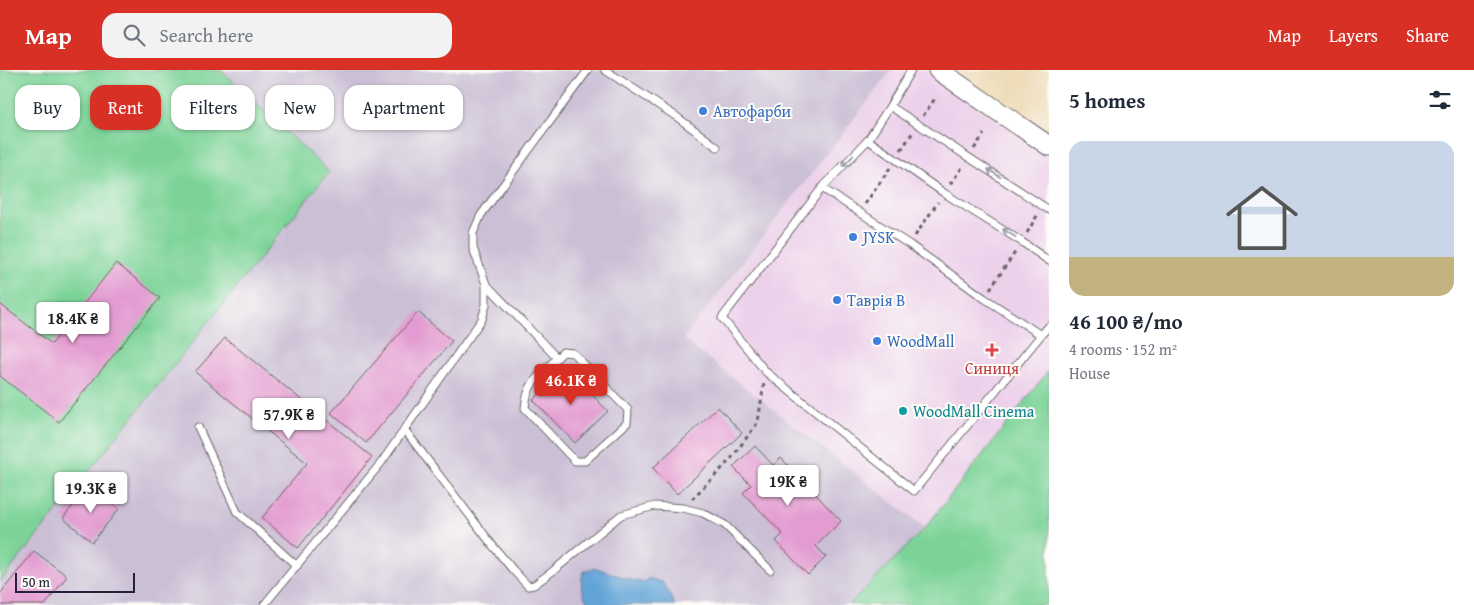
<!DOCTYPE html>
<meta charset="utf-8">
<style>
body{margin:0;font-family:"Gentium Book Plus",serif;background:#f2f2f3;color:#1f2937;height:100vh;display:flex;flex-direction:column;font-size:19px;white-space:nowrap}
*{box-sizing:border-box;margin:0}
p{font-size:16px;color:#747a83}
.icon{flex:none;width:28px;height:28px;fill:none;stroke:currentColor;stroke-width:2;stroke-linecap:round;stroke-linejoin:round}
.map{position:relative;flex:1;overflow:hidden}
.details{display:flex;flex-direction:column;background:#fff;width:425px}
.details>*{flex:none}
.top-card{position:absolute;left:15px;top:15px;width:475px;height:45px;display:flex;gap:10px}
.scale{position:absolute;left:15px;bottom:12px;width:120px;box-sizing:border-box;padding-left:5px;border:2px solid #22223b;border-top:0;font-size:14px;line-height:18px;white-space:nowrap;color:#22223b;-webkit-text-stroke:4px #fdfcf7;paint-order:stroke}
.price{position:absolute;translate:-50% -42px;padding:0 11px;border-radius:5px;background:#fff;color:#222;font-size:16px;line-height:32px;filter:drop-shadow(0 1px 2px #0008)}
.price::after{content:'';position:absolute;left:50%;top:30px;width:15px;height:11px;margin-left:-8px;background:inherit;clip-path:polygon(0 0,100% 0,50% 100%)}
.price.current{background:#d93025;color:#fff}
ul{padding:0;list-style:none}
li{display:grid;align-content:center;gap:10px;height:265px;padding:0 20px}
li span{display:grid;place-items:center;height:155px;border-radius:15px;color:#555}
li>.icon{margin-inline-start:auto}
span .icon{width:90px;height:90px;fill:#fffc;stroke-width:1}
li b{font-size:21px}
h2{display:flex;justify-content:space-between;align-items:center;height:60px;padding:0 20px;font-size:21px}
.tag{padding:0 18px;border-radius:15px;background:#fff;box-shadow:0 1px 4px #0004;font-size:18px;line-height:45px}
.tag.current{background:#d93025;color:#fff}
header{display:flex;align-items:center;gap:30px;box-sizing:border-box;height:70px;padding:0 25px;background:#d93025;color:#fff}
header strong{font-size:24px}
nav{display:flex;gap:28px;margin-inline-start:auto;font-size:18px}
.search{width:350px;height:45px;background:#f2f2f3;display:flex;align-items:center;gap:12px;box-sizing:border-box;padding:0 18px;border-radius:15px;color:#747a83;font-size:19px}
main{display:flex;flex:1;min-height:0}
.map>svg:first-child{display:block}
</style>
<header>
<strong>Map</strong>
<div class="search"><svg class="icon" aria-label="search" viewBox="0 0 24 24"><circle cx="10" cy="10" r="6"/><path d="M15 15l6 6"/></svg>Search here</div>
<nav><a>Map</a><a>Layers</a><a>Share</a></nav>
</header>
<main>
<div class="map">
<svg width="1049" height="535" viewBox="0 0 1049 535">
<rect width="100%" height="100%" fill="#fdfcf7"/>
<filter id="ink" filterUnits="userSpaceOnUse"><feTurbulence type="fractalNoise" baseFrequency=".02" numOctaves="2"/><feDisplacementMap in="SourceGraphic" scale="10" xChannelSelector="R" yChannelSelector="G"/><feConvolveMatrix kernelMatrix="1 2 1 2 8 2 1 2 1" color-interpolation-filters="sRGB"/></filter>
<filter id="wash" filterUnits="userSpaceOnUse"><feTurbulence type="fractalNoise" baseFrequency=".0096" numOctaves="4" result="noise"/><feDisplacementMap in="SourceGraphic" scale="20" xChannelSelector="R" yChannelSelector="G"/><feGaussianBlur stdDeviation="1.12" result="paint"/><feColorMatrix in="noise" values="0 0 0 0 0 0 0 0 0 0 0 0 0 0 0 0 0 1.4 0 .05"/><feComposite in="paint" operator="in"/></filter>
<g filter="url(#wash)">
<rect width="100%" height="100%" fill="#eedcb9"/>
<!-- built -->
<polygon fill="#ecd1eb" points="892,0 924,0 1049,85 1049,300 925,458 683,270"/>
<!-- industrial -->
<polygon fill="#cbbfd5" points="220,0 892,0 683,269 925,458 849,535 0,535 0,512 328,102"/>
<!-- green -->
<g fill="#7bd398" stroke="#4e7a6a">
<polygon points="0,0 220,0 329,102 0,512"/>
<polygon points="1049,300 1049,535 849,535 925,458"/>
</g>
<!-- water -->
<path fill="#64a4d7" stroke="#436389" d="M596,498L635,511L644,512L649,508L663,513L675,535H590C581,525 579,513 584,501Z"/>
<g id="blocks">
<!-- building -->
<g fill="#e39cd1">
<polygon points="116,193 160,228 59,352 0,306 0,234 52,274"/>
<polygon points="418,242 452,271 366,373 331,343"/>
<polygon points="225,268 372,387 298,478 262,448 307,393 195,302"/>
<polygon points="566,299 608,341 575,373 533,330"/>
<polygon points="718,337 742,363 677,424 653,398"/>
<polygon points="755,376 773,395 781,388 841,451 816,476 826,487 808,505 776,471 783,464 743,423 751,415 733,397"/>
<polygon points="90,415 119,439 92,472 63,448"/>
<polygon points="34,481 67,506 45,535 0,535 0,524"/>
</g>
</g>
</g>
<g filter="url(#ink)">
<use href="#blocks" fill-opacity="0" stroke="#696367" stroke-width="1"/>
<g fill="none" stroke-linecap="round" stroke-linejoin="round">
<defs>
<g id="lane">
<polyline points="605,0 677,47 717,77"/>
<polyline points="890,36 911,0"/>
<polyline points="868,70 890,36 1049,140"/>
<polygon points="822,118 910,175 984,228 1041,265 914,421 766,302 722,248"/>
<polyline points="822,118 868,70 944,123 1022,172 1049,191"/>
<path d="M486,214L557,288L563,282L573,283L628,340L627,353L585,391H575L525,338C527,312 539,306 557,288"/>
<polyline points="1041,265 1049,256"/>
<polyline points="198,357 237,442 297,496"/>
<polyline points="404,359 493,476 513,500 528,516 534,515 553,501 621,445 655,436 683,438 703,443 725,455 770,500"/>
<polyline points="264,535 381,393 482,249 486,235 486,214 473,178 473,163 481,145 588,0"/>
</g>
<polyline id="secondary" points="938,0 1049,76"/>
</defs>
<!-- lane casing -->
<use href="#lane" stroke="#696367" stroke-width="9"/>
<!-- secondary casing -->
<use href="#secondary" stroke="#696367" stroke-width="21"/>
<!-- path -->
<g stroke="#696367" stroke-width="3" stroke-dasharray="4 4" stroke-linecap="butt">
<polyline points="923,46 936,27"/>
<polyline points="974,79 984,64"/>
<polyline points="901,80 913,62"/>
<polyline points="950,114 964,95"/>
<polyline points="865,134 890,98"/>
<polyline points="1027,163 1038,144"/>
<polyline points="915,166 938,132"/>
<polyline points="990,219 1016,181"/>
<polyline points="692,429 731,389 758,352 764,313"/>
</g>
<!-- lane -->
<use href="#lane" stroke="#fff" stroke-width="7"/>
<!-- secondary -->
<use href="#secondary" stroke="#fff" stroke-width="19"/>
</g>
<!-- one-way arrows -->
<defs><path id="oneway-shaft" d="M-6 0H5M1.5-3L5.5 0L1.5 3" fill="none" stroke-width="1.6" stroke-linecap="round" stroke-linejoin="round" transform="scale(1.25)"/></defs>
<g stroke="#9c9ca7">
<use href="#oneway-shaft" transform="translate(848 91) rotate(134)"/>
<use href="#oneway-shaft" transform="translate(994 103) rotate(-147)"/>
<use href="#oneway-shaft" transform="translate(1009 163) rotate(-148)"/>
</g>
</g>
<!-- markers -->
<g fill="#3f7fe0" stroke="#fdfcf7" stroke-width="2">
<circle cx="703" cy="41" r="5"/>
<circle cx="853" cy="167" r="5"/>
<circle cx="837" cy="230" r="5"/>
<circle cx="877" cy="271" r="5"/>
</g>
<path fill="#e0444e" stroke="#fdfcf7" stroke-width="2" d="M989.5 272.5h5v5h5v5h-5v5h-5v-5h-5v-5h5z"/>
<circle fill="#0f9aa8" stroke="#fdfcf7" stroke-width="2" cx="903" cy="341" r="5"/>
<g text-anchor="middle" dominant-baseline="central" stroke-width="4" stroke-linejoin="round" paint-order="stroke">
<!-- shop labels -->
<g font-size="16" fill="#366cbe" stroke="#fdfcf7" text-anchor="start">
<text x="713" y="41">Автофарби</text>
<text x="863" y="167">JYSK</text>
<text x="847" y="230">Таврія В</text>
<text x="887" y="271">WoodMall</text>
</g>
<!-- health labels -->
<g font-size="16" fill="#be3a42" stroke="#fdfcf7">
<text x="992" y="298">Синиця</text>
</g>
<!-- culture labels -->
<g font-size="16" fill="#0d838f" stroke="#fdfcf7" text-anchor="start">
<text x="913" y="341">WoodMall Cinema</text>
</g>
</g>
</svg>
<div class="scale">50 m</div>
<b class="price" style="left:73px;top:274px">18.4K ₴</b>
<b class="price current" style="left:571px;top:336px">46.1K ₴</b>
<b class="price" style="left:289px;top:370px">57.9K ₴</b>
<b class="price" style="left:788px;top:437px">19K ₴</b>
<b class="price" style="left:91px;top:444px">19.3K ₴</b>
<div class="top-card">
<a class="tag">Buy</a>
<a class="tag current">Rent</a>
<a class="tag">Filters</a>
<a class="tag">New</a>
<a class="tag">Apartment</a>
</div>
</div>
<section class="details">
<h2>5 homes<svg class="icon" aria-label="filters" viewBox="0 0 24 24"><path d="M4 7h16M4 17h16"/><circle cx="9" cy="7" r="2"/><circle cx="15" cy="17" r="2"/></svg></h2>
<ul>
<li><span style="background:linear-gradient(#c9d6e8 75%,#c2b280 0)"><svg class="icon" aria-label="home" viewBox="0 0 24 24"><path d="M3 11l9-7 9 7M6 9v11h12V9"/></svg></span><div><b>46 100 ₴/mo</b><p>4 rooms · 152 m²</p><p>House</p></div></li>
</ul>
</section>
</main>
